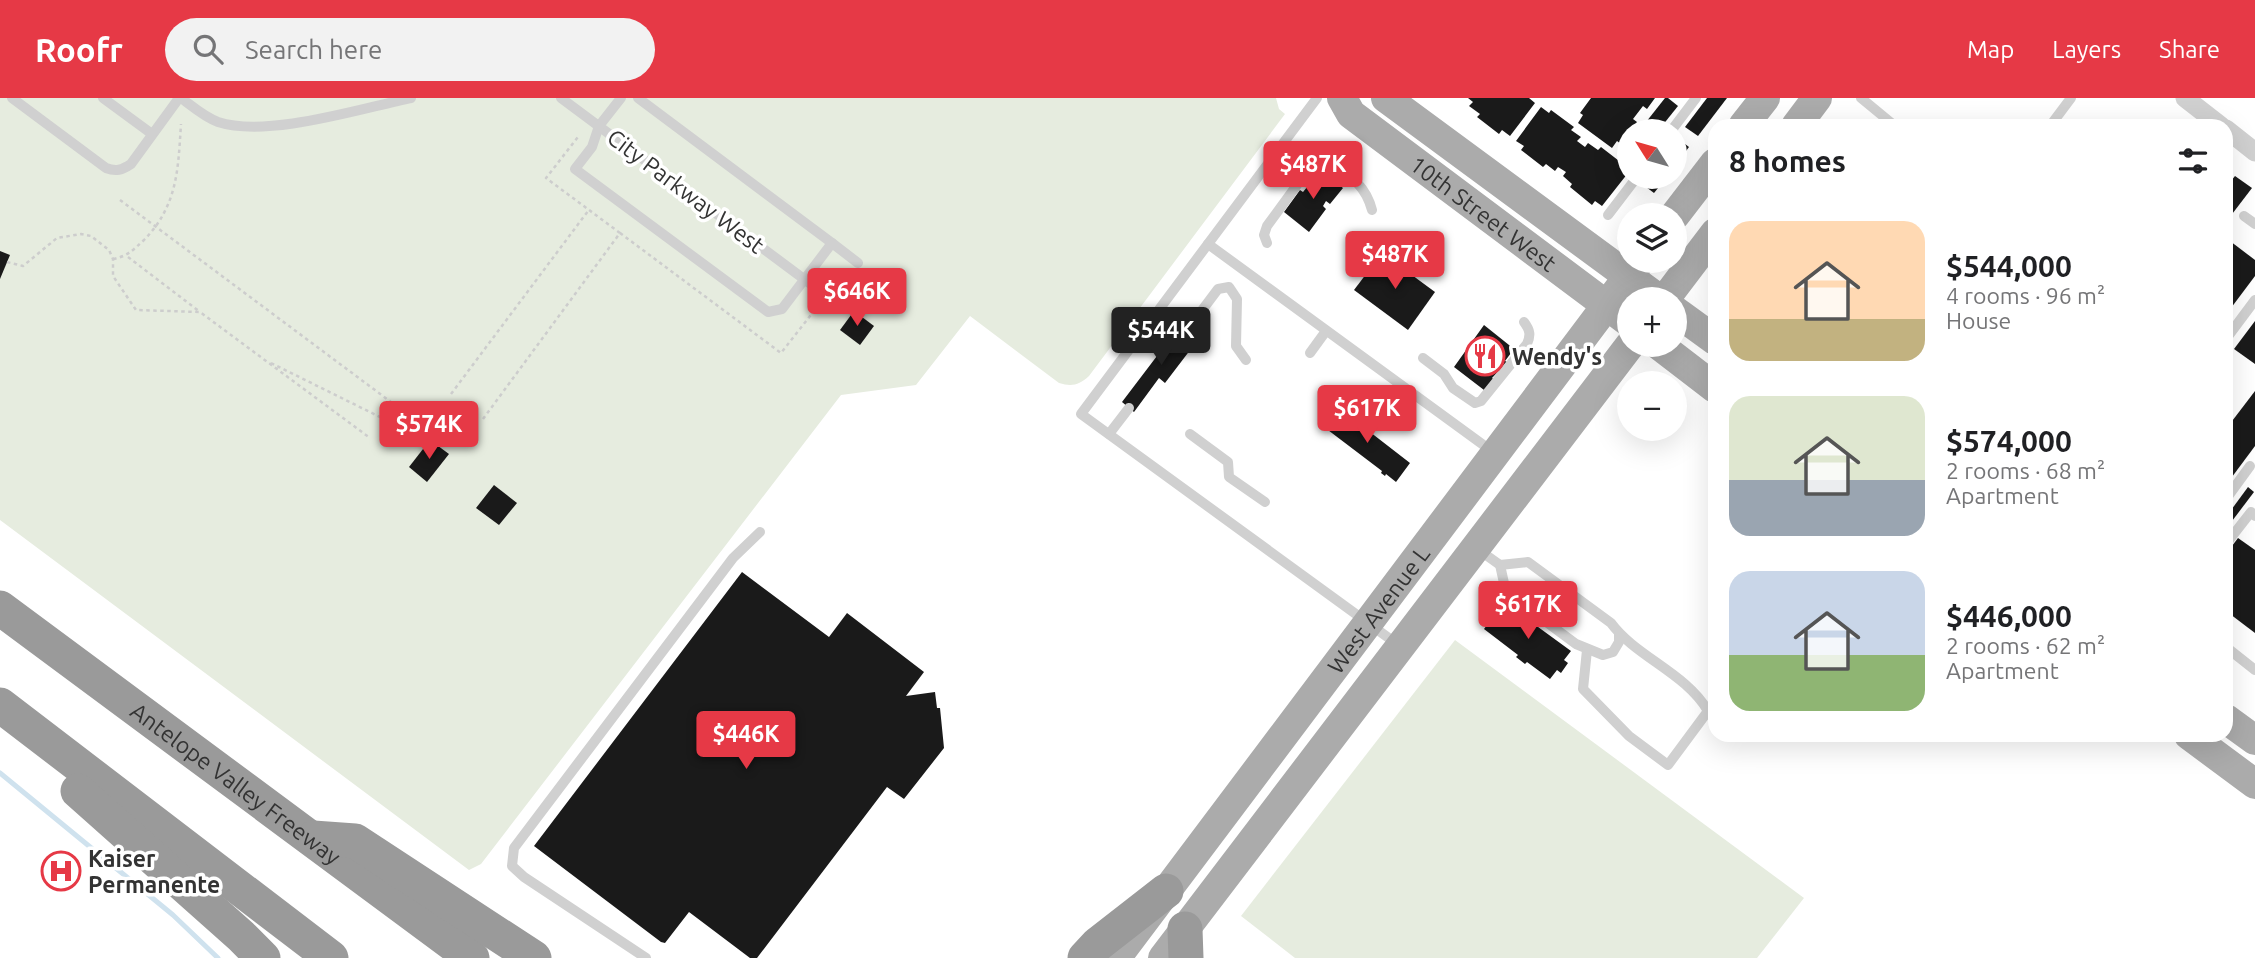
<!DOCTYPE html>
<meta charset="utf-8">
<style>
body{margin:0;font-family:Ubuntu,sans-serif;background:#f2f2f2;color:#202124;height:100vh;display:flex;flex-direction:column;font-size:26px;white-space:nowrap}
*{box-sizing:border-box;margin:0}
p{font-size:23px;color:#757577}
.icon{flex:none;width:38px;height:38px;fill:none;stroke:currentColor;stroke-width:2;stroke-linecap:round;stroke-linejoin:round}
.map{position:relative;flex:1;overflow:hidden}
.details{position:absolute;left:1708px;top:21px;width:525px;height:623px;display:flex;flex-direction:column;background:#fff;border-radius:21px;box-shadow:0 7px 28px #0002}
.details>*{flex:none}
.needle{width:46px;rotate:307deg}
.tools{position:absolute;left:1617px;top:21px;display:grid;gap:14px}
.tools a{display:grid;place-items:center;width:70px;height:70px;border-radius:50%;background:#fff;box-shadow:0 7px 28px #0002;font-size:35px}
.price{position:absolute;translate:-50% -60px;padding:0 16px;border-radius:7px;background:#e63946;color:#fff;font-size:23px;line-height:46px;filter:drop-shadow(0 2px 4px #0008)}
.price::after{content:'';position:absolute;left:50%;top:42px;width:21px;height:16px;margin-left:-10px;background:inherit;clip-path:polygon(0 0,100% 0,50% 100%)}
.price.selected{background:#222;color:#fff}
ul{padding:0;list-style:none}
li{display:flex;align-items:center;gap:21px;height:175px;padding:0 21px}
li span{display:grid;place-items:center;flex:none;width:196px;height:140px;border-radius:21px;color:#555}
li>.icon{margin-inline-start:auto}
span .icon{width:84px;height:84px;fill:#fffc;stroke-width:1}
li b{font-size:30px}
h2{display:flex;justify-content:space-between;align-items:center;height:84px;padding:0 21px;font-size:30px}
header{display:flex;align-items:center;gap:42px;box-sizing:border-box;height:98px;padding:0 35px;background:#e63946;color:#fff}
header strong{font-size:33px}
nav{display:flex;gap:38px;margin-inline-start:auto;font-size:24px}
.search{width:490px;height:63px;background:#f2f2f2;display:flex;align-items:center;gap:18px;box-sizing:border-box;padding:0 24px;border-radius:38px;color:#757577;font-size:26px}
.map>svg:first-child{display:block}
</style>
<header>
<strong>Roofr</strong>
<div class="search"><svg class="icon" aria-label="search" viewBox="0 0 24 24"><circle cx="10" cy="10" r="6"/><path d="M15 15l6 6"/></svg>Search here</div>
<nav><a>Map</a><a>Layers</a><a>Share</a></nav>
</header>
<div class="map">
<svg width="2255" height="860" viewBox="0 0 2255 860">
<rect width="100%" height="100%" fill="#fff"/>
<!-- green -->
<g fill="#e6ecdf">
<path d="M0,0H1276L1279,11L1285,16L1089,278C1079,287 1072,289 1059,285L970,218L916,287L841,297L481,766L469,772L0,422Z"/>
<polygon points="1455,542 1804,800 1757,860 1295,860 1241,818"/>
</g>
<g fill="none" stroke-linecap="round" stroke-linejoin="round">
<!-- stream -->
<polyline stroke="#cfe2ee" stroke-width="5" points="0,675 173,817 218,860"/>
</g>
<!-- building -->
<g fill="#1a1a1a">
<polygon points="1468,0 1529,0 1535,5 1510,38 1502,32 1499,36 1477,19 1480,16 1469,8 1473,4"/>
<polygon points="1591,0 1655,0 1647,11 1643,8 1633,21 1637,24 1621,46 1617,43 1612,50 1578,25 1583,17 1580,15"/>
<polygon points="1665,0 1668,0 1678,8 1658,33 1639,33"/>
<polygon points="1707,0 1727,0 1698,38 1685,29"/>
<polygon points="1541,9 1549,15 1551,12 1574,29 1571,32 1581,39 1577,43 1585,49 1588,45 1598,52 1601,49 1623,66 1621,69 1628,75 1602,108 1595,103 1592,107 1570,89 1572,86 1563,78 1566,74 1558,69 1555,73 1546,66 1543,69 1521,52 1524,48 1516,43"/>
<polygon points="1677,40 1689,49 1675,68 1675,43"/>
<polygon points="1321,72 1343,90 1330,106 1326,103 1323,108 1326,111 1309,134 1284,114 1300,92 1303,94"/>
<polygon points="2235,78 2252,90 2226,124 2226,89"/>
<polygon points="1648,79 1667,79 1654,95 1642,86"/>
<polygon points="2226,140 2255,162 2255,178 2231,210 2226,206"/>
<polygon points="0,153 10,157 0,181"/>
<polygon points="1382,155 1435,194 1408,232 1354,192"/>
<polygon points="854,213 874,228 860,247 840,232"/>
<polygon points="2255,223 2255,266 2234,251"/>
<polygon points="1484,227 1514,251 1505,263 1507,264 1492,280 1495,282 1484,292 1454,269"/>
<polygon points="1179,229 1197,243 1165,285 1159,280 1134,314 1122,304"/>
<polygon points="2255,293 2255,348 2226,387 2226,331"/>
<polygon points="1339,310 1410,365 1396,384 1386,376 1385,378 1381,375 1382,373 1324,329"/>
<polygon points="430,342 449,356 427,384 409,369"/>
<polygon points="494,387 517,405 499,427 476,410"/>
<polygon points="2248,389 2254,394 2226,431 2226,419"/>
<polygon points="2238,440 2255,452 2255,535 2226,513 2226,456"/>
<polygon points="742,474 829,539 847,515 924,574 906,598 935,594 937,610 940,610 944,650 904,701 887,689 757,860 750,860 689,814 665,845 661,844 534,748"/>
<polygon points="1504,504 1571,553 1564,562 1568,565 1561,575 1557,572 1550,581 1527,564 1525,566 1516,559 1518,557 1484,531"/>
</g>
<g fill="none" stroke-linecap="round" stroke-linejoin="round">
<!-- path -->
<g stroke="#cdcdcd" stroke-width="2.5" stroke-dasharray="3.5 3.5" stroke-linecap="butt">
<polyline points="120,102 395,307"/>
<polyline points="620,135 781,255 814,213"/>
<polyline points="128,159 200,214"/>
<path d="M113,161C128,158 133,152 144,142C178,107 178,71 181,26"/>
<polyline points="7,164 23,168 57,140 81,136 91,138 109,152 113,161 113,178 136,212 200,214 370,340"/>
<polyline points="271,265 384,321"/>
<polyline points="451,296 588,113"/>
<polyline points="483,321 620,135 546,80 578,39"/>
</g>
<!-- lane -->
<g stroke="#d0d0d0" stroke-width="10">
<path d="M12,0L106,70C116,74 122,72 131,66L179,0"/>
<polyline points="103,0 152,36"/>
<path d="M181,0C192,8 204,19 218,24C267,40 359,11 411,0"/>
<polyline points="561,0 812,187"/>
<polyline points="621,0 599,28 592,49 575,71 768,214 782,211 832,145 638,0"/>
<polyline points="1317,0 1081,316 1397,546"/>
<polyline points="1861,0 1895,28"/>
<polyline points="2050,28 2071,0"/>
<polyline points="1671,33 1696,0"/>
<polyline points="1608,117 1637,79"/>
<polyline points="2244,118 2255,126"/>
<polyline points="832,145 858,165"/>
<path d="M1267,145L1264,137L1267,128L1305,76L1316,64L1327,63C1349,78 1365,85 1372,112"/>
<polyline points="1208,146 1493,354"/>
<polyline points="1185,235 1218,191 1229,189 1237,201 1236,248 1246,262"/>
<polyline points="2226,241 2255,202"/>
<polyline points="1310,255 1326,233"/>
<path d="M1423,260L1444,276L1453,290L1475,305L1481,303L1527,246C1531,237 1530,232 1524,224"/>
<polyline points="1109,336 1129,310"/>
<polyline points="1190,336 1228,364 1229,379 1265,404"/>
<polyline points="2226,401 2250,368"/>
<polyline points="2226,446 2251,414 2255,418"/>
<polyline points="1479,452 1500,467 1506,494 1576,546 1603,557 1613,554 1619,544 1619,536"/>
<path d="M1500,467L1528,464L1611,525C1636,559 1686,575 1708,613L1668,667L1629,638L1583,591L1587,552"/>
<polyline points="2226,549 2255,572"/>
<polyline points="646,860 524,779 512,768 514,750 733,460 760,434"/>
</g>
<!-- street -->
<g stroke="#d0d0d0" stroke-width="19">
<polyline points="2185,0 2221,28"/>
<polyline points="2226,31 2255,54"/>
</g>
<!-- primary -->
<g stroke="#ababab" stroke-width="30">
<path id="s1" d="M1342,0L1351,16L1629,224"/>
<polyline points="1386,0 1659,201"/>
<polyline points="1743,28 1765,0"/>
<polyline points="1796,28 1817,0"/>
<polyline points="1675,117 1715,65"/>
<polyline points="1665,201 1715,135"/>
<polyline points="1675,213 1715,242"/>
<polyline points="1659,247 1715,290"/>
<polyline points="2226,621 2255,642"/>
<polyline points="2189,637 2255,686"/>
<path id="s2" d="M1116,860L1640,163"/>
<polyline points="1163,860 1630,247"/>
</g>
<!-- highway -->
<g stroke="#9a9a9a" stroke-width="35">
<path id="s3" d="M0,510L472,860"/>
<polyline points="0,607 331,860"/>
<polyline points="78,693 241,838 263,860"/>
<polyline points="313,740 355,743 534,860"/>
<polyline points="1185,831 1186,860"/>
<polyline points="1085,860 1098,846 1166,793"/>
</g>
</g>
<!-- icons -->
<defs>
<symbol id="restaurant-ring" viewBox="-11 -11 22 22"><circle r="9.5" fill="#fff" stroke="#e63946" stroke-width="1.5"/><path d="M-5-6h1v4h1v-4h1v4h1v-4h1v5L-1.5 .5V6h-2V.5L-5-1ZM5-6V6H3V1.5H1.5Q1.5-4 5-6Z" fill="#e63946"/></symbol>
<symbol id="hospital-ring" viewBox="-11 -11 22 22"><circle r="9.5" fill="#fff" stroke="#e63946" stroke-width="1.5"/><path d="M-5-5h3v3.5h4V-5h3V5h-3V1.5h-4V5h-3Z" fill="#e63946"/></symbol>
</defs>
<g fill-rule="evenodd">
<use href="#restaurant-ring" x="1463" y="236" width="44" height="44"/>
<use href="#hospital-ring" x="39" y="751" width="44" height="44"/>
</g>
<g text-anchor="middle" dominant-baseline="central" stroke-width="7" stroke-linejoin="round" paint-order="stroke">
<!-- street labels -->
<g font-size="23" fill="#333" stroke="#fff">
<text transform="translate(686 93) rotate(37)">City Parkway West</text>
<text stroke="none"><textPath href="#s1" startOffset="184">10th Street West</textPath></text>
<text stroke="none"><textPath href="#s2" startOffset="436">West Avenue L</textPath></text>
<text stroke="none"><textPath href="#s3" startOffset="294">Antelope Valley Freeway</textPath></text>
</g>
<!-- poi labels -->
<g font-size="23" font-weight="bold" fill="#333" stroke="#fff" text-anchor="start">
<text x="1512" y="258">Wendy's</text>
<text x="88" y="760">Kaiser<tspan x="88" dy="26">Permanente</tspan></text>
</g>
</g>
</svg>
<div class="tools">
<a><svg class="needle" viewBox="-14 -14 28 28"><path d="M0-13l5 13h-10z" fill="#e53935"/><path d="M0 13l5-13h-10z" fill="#757577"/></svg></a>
<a><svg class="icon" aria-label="layers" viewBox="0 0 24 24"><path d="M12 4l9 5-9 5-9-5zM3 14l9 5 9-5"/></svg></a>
<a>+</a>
<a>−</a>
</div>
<b class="price" style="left:1313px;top:103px">$487K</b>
<b class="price" style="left:1395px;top:193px">$487K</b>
<b class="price" style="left:857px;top:230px">$646K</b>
<b class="price selected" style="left:1161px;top:269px">$544K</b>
<b class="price" style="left:1367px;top:347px">$617K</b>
<b class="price" style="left:429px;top:363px">$574K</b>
<b class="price" style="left:1528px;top:543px">$617K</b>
<b class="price" style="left:746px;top:673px">$446K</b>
<section class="details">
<h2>8 homes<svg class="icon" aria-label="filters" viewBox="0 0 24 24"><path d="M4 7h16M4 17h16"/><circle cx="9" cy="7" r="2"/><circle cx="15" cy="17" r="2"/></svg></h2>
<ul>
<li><span style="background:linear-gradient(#ffd9b3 70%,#c2b280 0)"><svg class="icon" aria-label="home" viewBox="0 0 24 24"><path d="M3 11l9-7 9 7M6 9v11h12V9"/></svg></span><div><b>$544,000</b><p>4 rooms · 96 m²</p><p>House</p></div></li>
<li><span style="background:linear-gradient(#dfe7d0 60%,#9aa5b1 0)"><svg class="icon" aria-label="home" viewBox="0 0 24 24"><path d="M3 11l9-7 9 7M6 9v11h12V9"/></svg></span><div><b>$574,000</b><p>2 rooms · 68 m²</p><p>Apartment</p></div></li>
<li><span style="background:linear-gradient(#c9d6e8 60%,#8fb573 0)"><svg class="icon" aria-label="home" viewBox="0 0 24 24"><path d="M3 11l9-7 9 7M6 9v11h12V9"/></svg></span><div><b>$446,000</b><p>2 rooms · 62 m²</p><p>Apartment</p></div></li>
</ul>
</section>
</div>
